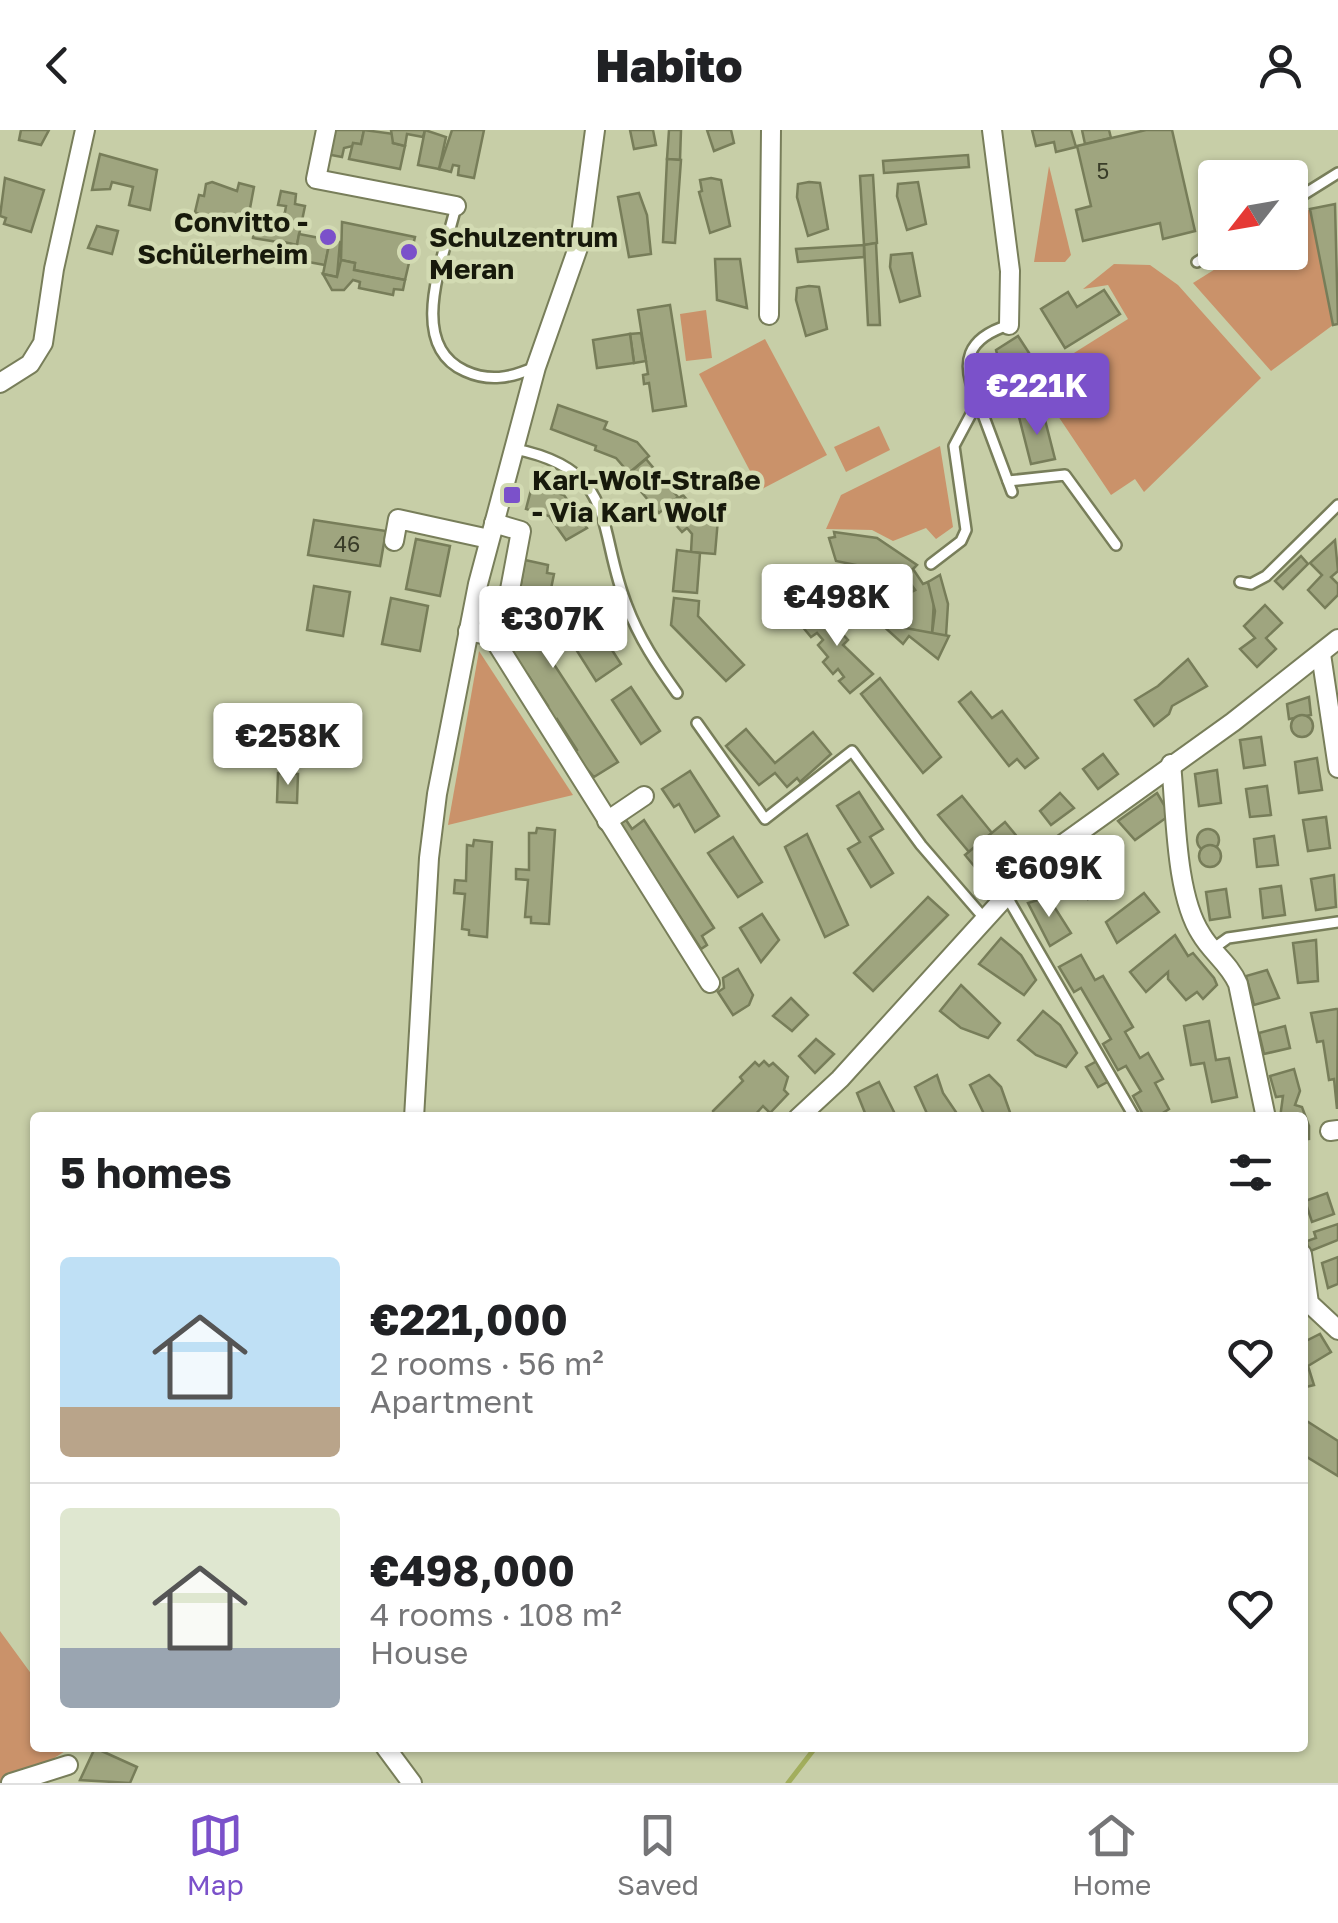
<!DOCTYPE html>
<meta charset="utf-8">
<style>
body{margin:0;font-family:"Golos Text",sans-serif;background:#f6f6f6;color:#202124;height:100vh;display:flex;flex-direction:column;font-size:38px;white-space:nowrap}
*{box-sizing:border-box;margin:0}
p{font-size:32px;color:#757577}
.icon{flex:none;width:55px;height:55px;fill:none;stroke:currentColor;stroke-width:2;stroke-linecap:round;stroke-linejoin:round}
.map{position:relative;flex:1;overflow:hidden}
.drawer{position:absolute;left:30px;top:982px;width:1278px;height:640px;display:flex;flex-direction:column;background:#fff;border-radius:10px;box-shadow:0 2px 8px #0004}
.drawer>*{flex:none}
.needle{width:65px;rotate:239deg}
.fabs{position:absolute;left:1198px;top:30px;display:grid;gap:20px}
.fabs a{display:grid;place-items:center;width:110px;height:110px;border-radius:10px;background:#fff;box-shadow:0 2px 8px #0004;font-size:50px}
.price{position:absolute;translate:-50% -85px;padding:0 22px;border-radius:10px;background:#fff;color:#222;font-size:32px;line-height:65px;filter:drop-shadow(0 2px 5px #0008)}
.price::after{content:'';position:absolute;left:50%;top:60px;width:30px;height:22px;margin-left:-15px;background:inherit;clip-path:polygon(0 0,100% 0,50% 100%)}
.price.active{background:#7b51ca;color:#fff}
ul{padding:0;list-style:none}
li{display:flex;align-items:center;gap:30px;height:250px;padding:0 30px}
li+li{border-top:2px solid #e0e0e0}
li span{display:grid;place-items:center;flex:none;width:280px;height:200px;border-radius:10px;color:#555}
li>.icon{margin-inline-start:auto}
span .icon{width:120px;height:120px;fill:#fffc;stroke-width:1}
li b{font-size:42px}
h2{display:flex;justify-content:space-between;align-items:center;height:120px;padding:0 30px;font-size:42px}
header{display:flex;justify-content:space-between;align-items:center;height:130px;padding:0 30px;background:#fff;font-size:45px;font-weight:800}
.tabs{display:flex;justify-content:space-around;align-items:center;height:140px;border-top:2px solid #e0e0e0;background:#fff;font-size:28px;color:#757577}
.tabs a{display:grid;justify-items:center;gap:5px}
.tabs .active{color:#7b51ca}
.map>svg:first-child{display:block}
</style>
<header><svg class="icon" aria-label="back" viewBox="0 0 24 24"><path d="M15 5l-7 7 7 7"/></svg>Habito<svg class="icon" aria-label="person" viewBox="0 0 24 24"><circle cx="12" cy="8" r="4"/><path d="M4 21q1-7 8-7t8 7"/></svg></header>
<div class="map">
<svg width="1338" height="1653" viewBox="0 0 1338 1653">
<rect width="100%" height="100%" fill="#c7cea7"/>
<!-- green -->
<g fill="#ca926a">
<polygon points="1049,36 1071,125 1065,132 1034,132"/>
<polygon points="1310,79 1333,195 1271,241 1193,153 1241,123 1290,122 1290,91"/>
<polygon points="1114,134 1150,135 1178,155 1261,248 1144,362 1135,349 1111,365 1054,280 1066,261 1066,228 1128,189 1108,155 1083,159"/>
<polygon points="706,180 712,228 686,231 680,184"/>
<polygon points="765,209 827,325 760,360 699,244"/>
<polygon points="879,296 890,320 846,342 834,317"/>
<polygon points="940,316 953,397 936,409 926,398 893,411 872,400 826,399 841,365"/>
<polygon points="479,521 573,665 448,695"/>
<polygon points="0,1501 35,1549 35,1618 70,1618 15,1653 0,1653"/>
</g>
<g fill="none" stroke-linecap="round" stroke-linejoin="round">
<!-- stream -->
<polyline stroke="#a2ae5d" stroke-width="5" points="788,1653 815,1618"/>
</g>
<!-- building -->
<g fill="#9fa57f" stroke="#777d59" stroke-width="2.5">
<polygon points="21,0 49,0 41,15 19,10"/>
<polygon points="331,0 364,0 361,14 344,18 342,27 326,24"/>
<polygon points="364,0 394,4 393,13 405,16 400,39 349,29 353,13 361,14"/>
<polygon points="391,0 425,0 423,7 407,4 405,16 393,13"/>
<polygon points="425,0 446,7 439,39 418,35"/>
<polygon points="452,0 484,0 474,48 458,45 459,36 453,35 451,42 439,39"/>
<polygon points="630,0 653,0 656,15 634,19"/>
<polygon points="669,0 681,0 680,30 667,29"/>
<polygon points="707,0 731,0 734,13 714,21"/>
<polygon points="1032,0 1071,0 1076,17 1056,22 1054,12 1036,16"/>
<polygon points="1082,0 1109,0 1111,8 1085,14"/>
<polygon points="1146,0 1172,0 1195,101 1163,109 1160,93 1083,111 1076,80 1091,76 1077,16"/>
<polygon points="100,24 157,40 150,80 129,75 133,57 112,52 110,59 92,60"/>
<polygon points="968,25 969,37 884,43 883,31"/>
<polygon points="667,29 681,30 675,113 663,112"/>
<polygon points="873,45 877,113 864,115 860,46"/>
<polygon points="5,48 44,60 31,102 4,94 6,88 0,86"/>
<polygon points="711,48 721,50 730,96 710,103 699,62 702,61 700,50"/>
<polygon points="212,52 237,61 239,53 254,57 248,89 232,85 229,100 195,82 199,65 204,66 206,54"/>
<polygon points="809,52 820,53 828,99 808,106 797,67 798,54"/>
<polygon points="918,52 926,94 907,100 897,66 898,54"/>
<polygon points="281,61 296,64 295,74 305,76 297,115 253,108 257,82 281,88 285,82 286,76 278,75"/>
<polygon points="639,63 647,85 651,124 629,127 618,67"/>
<polygon points="1335,74 1338,194 1333,195 1310,79"/>
<polygon points="342,92 415,107 405,150 354,140 355,133 341,130"/>
<polygon points="97,96 118,101 112,124 88,118"/>
<polygon points="299,104 330,110 325,135 281,127 284,112 297,115"/>
<polygon points="330,110 340,112 337,147 323,144"/>
<polygon points="876,113 880,195 868,195 864,115"/>
<polygon points="864,115 864,127 798,132 796,119"/>
<polygon points="912,123 920,166 900,172 890,137 891,125"/>
<polygon points="715,129 740,129 747,178 717,170"/>
<polygon points="341,130 355,133 354,140 405,150 403,160 394,159 393,165 359,158 360,152 353,150 344,160 332,160 323,144 337,147"/>
<polygon points="809,156 819,157 827,199 806,206 796,170 797,158"/>
<polygon points="1104,160 1120,184 1065,218 1041,179 1068,162 1077,177"/>
<polygon points="670,175 686,276 653,281 649,253 644,254 643,245 648,244 638,180"/>
<polygon points="641,203 646,231 634,233 630,204"/>
<polygon points="630,204 634,233 597,238 593,210"/>
<polygon points="1018,206 1046,249 1044,257 1004,280 986,256 993,251 990,246 1001,238 996,220"/>
<polygon points="558,275 607,292 604,299 637,312 649,326 629,343 616,328 595,320 596,316 551,299"/>
<polygon points="1043,282 1055,329 1031,334 1019,287"/>
<polygon points="646,329 678,367 659,383 627,345"/>
<polygon points="532,356 564,365 587,398 566,410 549,386 526,379"/>
<polygon points="683,365 701,386 709,379 718,389 715,424 691,422 692,404 687,398 682,402 663,380"/>
<polygon points="314,390 386,401 380,436 308,425"/>
<polygon points="834,402 877,408 917,435 913,439 923,454 928,452 934,470 932,504 905,498 903,466 915,460 905,446 893,456 875,439 836,431 829,408 835,407"/>
<polygon points="416,409 450,416 440,466 406,459"/>
<polygon points="1335,410 1338,441 1331,447 1338,454 1338,465 1325,478 1308,460 1322,445 1310,433"/>
<polygon points="677,420 700,423 697,463 673,461"/>
<polygon points="1301,426 1308,434 1283,459 1275,451"/>
<polygon points="525,430 548,435 547,443 554,444 540,513 618,632 594,647 573,623 577,620 557,589 553,592 544,579 548,576 528,545 524,548 515,535 519,532 510,518"/>
<polygon points="940,445 948,474 946,506 932,504 935,481 928,452"/>
<polygon points="905,446 915,460 896,470 889,460"/>
<polygon points="314,456 350,462 343,506 307,500"/>
<polygon points="391,468 428,476 420,521 382,514"/>
<polygon points="674,468 699,471 698,486 744,535 726,551 671,495"/>
<polygon points="906,473 905,498 949,506 938,529 909,506 903,514 880,493 883,480"/>
<polygon points="824,475 841,496 838,499 848,510 843,515 873,544 850,563 839,551 844,547 838,539 833,544 823,532 828,527 818,515 823,510 817,503 811,507 801,495"/>
<polygon points="1265,475 1282,493 1266,508 1276,519 1257,537 1240,519 1255,508 1244,496"/>
<polygon points="590,486 621,534 596,551 565,502"/>
<polygon points="1188,529 1207,556 1172,576 1169,584 1154,596 1135,570 1158,556"/>
<polygon points="880,548 941,627 923,643 861,564"/>
<polygon points="631,557 660,601 641,614 612,570"/>
<polygon points="971,562 992,588 1002,581 1038,628 1025,638 1017,629 1009,636 959,572"/>
<polygon points="1309,567 1311,585 1289,589 1287,574"/>
<circle cx="1302" cy="596" r="11"/>
<polygon points="746,599 775,633 813,602 831,624 800,652 797,648 787,657 775,643 759,655 726,616"/>
<polygon points="1261,607 1265,635 1244,638 1240,610"/>
<polygon points="1103,624 1118,644 1098,659 1083,639"/>
<polygon points="1317,628 1322,660 1299,663 1295,632"/>
<polygon points="1217,640 1221,673 1199,676 1195,644"/>
<polygon points="690,641 719,686 695,702 679,674 674,677 662,659"/>
<polygon points="278,643 298,644 297,673 277,672"/>
<polygon points="1267,656 1271,685 1250,687 1246,659"/>
<polygon points="859,662 883,699 870,707 893,743 871,757 848,719 860,712 837,676"/>
<polygon points="1060,663 1074,678 1051,695 1040,681"/>
<polygon points="1157,663 1170,685 1135,710 1118,691"/>
<polygon points="962,666 992,703 969,722 938,685"/>
<polygon points="1326,687 1330,718 1308,721 1303,690"/>
<polygon points="626,690 632,699 644,690 714,798 702,806 707,815 701,819 620,694"/>
<polygon points="1005,692 1019,709 983,743 979,742 965,725"/>
<polygon points="537,698 555,700 549,794 531,793 531,787 525,787 528,750 516,749 516,739 529,740 529,703 536,703"/>
<circle cx="1208" cy="710" r="11"/>
<polygon points="807,704 848,795 825,807 785,717"/>
<polygon points="1274,706 1278,735 1257,737 1254,709"/>
<polygon points="733,707 762,752 738,767 708,723"/>
<polygon points="474,710 492,712 487,807 469,805 469,800 462,799 465,764 454,763 455,750 466,751 467,715 473,716"/>
<polygon points="1105,715 1100,723 1118,745 1088,769 1073,745 1086,738 1080,731"/>
<circle cx="1210" cy="726" r="11"/>
<polygon points="1334,745 1336,777 1316,780 1311,749"/>
<polygon points="1281,756 1285,785 1263,788 1260,759"/>
<polygon points="1226,759 1230,787 1210,790 1206,762"/>
<polygon points="1144,763 1159,782 1117,813 1106,792"/>
<polygon points="928,767 948,785 873,861 854,843"/>
<polygon points="1048,767 1071,803 1050,816 1028,773"/>
<polygon points="762,784 779,810 761,832 740,798"/>
<polygon points="1175,805 1188,826 1193,823 1214,848 1217,855 1203,869 1197,862 1186,870 1168,849 1168,842 1146,862 1130,842"/>
<polygon points="1001,808 1021,825 1036,850 1024,865 979,834"/>
<polygon points="1316,810 1318,851 1298,853 1293,813"/>
<polygon points="1081,825 1095,850 1103,846 1133,897 1125,902 1140,928 1148,923 1163,949 1155,953 1169,979 1155,988 1145,988 1133,966 1141,961 1126,936 1118,940 1103,914 1111,909 1081,858 1074,862 1059,837"/>
<polygon points="738,839 753,865 749,875 733,885 718,862 724,858 723,848"/>
<polygon points="1267,840 1279,868 1254,875 1246,846"/>
<polygon points="961,855 1000,893 988,908 961,898 940,881"/>
<polygon points="791,868 808,885 792,901 773,886"/>
<polygon points="1336,879 1338,879 1337,979 1334,949 1329,950 1323,911 1317,912 1311,883"/>
<polygon points="1043,881 1060,895 1077,923 1066,937 1036,925 1018,910"/>
<polygon points="1209,891 1216,930 1229,928 1237,967 1212,972 1204,933 1191,935 1184,896"/>
<polygon points="1285,896 1290,918 1264,924 1259,903"/>
<polygon points="816,909 834,924 815,943 799,926"/>
<polygon points="1099,930 1111,950 1098,957 1086,937"/>
<polygon points="764,931 769,936 773,933 788,947 784,960 788,964 770,983 763,976 755,985 758,988 714,988 713,981 743,951 740,947 755,932 759,936"/>
<polygon points="1294,939 1300,961 1295,975 1302,977 1309,996 1309,1009 1302,1010 1302,988 1280,988 1283,966 1276,967 1270,946"/>
<polygon points="937,945 943,963 960,988 929,988 915,957"/>
<polygon points="989,945 1001,957 1012,988 986,988 970,955"/>
<polygon points="879,952 897,988 867,988 857,963"/>
<polygon points="1327,1063 1334,1084 1312,1092 1305,1071"/>
<polygon points="1338,1094 1338,1110 1308,1122 1307,1111 1316,1108 1314,1102"/>
<polygon points="1338,1127 1338,1154 1328,1158 1322,1133"/>
<polygon points="1320,1204 1331,1222 1308,1236 1314,1255 1302,1258 1302,1213"/>
<polygon points="1302,1288 1338,1311 1338,1346 1302,1324"/>
<polygon points="95,1618 137,1637 130,1653 80,1650"/>
</g>
<g fill="none" stroke-linecap="round" stroke-linejoin="round">
<defs>
<g id="lane">
<polyline points="1290,73 1338,43"/>
<path d="M456,76C445,125 405,214 465,241C489,252 510,248 533,238"/>
<polyline points="1197,132 1215,121"/>
<polyline points="978,271 1012,362"/>
<path d="M515,319C620,340 596,399 627,476C639,508 657,535 677,563"/>
<polyline points="1008,351 1065,345 1116,415"/>
<path d="M931,434L961,411L966,400L954,316L978,271C959,232 967,208 1009,195"/>
<polyline points="1240,452 1251,454 1266,446 1338,375"/>
<polyline points="697,593 765,689 852,621 921,715 984,788"/>
<polyline points="1007,767 1135,988"/>
<polyline points="1214,818 1228,808 1338,792"/>
</g>
<g id="street">
<polyline points="326,0 316,49 456,76"/>
<polyline points="992,0 1010,141 1009,195"/>
<polyline points="769,185 771,0"/>
<polyline points="0,253 30,234 43,213 54,139 85,0"/>
<polyline points="394,411 398,389 489,409"/>
<polyline points="468,501 492,506 710,853"/>
<polyline points="492,506 503,497 521,401 494,393"/>
<polyline points="1321,524 1338,638"/>
<path d="M1171,634C1176,681 1175,764 1201,804C1212,823 1229,833 1238,854L1266,988"/>
<polyline points="607,691 644,666"/>
<polyline points="414,988 429,728 437,664 478,454 536,237 580,112 595,0"/>
<polyline points="798,988 840,949 1017,754 1063,714 1233,592 1338,509"/>
<polyline points="1330,1001 1338,1000"/>
<polyline points="1302,1124 1309,1173 1338,1200"/>
<polyline points="386,1618 412,1653"/>
<polyline points="11,1653 68,1635"/>
</g>
</defs>
<!-- lane casing -->
<use href="#lane" stroke="#787e5a" stroke-width="14"/>
<!-- street casing -->
<use href="#street" stroke="#787e5a" stroke-width="22"/>
<!-- lane -->
<use href="#lane" stroke="#fff" stroke-width="9"/>
<!-- street -->
<use href="#street" stroke="#fff" stroke-width="18"/>
</g>
<!-- markers -->
<g fill="#7b51ca" stroke="#d3dbb3" stroke-width="4">
<circle cx="328" cy="107" r="10"/>
<circle cx="409" cy="122" r="10"/>
<rect x="502" y="355" width="20" height="20" rx="5"/>
</g>
<g text-anchor="middle" dominant-baseline="central" stroke-width="9" stroke-linejoin="round" paint-order="stroke">
<!-- number labels -->
<g font-size="22" fill="#393c28">
<text x="1103" y="40">5</text>
<text x="347" y="413">46</text>
</g>
<!-- poi labels -->
<g font-size="28" font-weight="bold" fill="#17190b" stroke="#d3dbb3" text-anchor="start">
<text x="308" y="91" text-anchor="end">Convitto -<tspan x="308" dy="32">Schülerheim</tspan></text>
<text x="429" y="106">Schulzentrum<tspan x="429" dy="32">Meran</tspan></text>
<text x="532" y="349">Karl-Wolf-Straße<tspan x="532" dy="32">- Via Karl Wolf</tspan></text>
</g>
</g>
</svg>
<div class="fabs">
<a><svg class="needle" viewBox="-14 -14 28 28"><path d="M0-13l5 13h-10z" fill="#e53935"/><path d="M0 13l5-13h-10z" fill="#757577"/></svg></a>
</div>
<b class="price active" style="left:1037px;top:308px">€221K</b>
<b class="price" style="left:837px;top:519px">€498K</b>
<b class="price" style="left:553px;top:541px">€307K</b>
<b class="price" style="left:288px;top:658px">€258K</b>
<b class="price" style="left:1049px;top:790px">€609K</b>
<section class="drawer">
<h2>5 homes<svg class="icon" aria-label="filters" viewBox="0 0 24 24"><path d="M4 7h16M4 17h16"/><circle cx="9" cy="7" r="2"/><circle cx="15" cy="17" r="2"/></svg></h2>
<ul>
<li><span style="background:linear-gradient(#bfe0f5 75%,#b9a48a 0)"><svg class="icon" aria-label="home" viewBox="0 0 24 24"><path d="M3 11l9-7 9 7M6 9v11h12V9"/></svg></span><div><b>€221,000</b><p>2 rooms · 56 m²</p><p>Apartment</p></div><svg class="icon" aria-label="heart" viewBox="0 0 24 24"><path d="M12 20l-8-8c-3-5 5-10 8-4 3-6 11-1 8 4z"/></svg></li>
<li><span style="background:linear-gradient(#dfe7d0 70%,#9aa5b1 0)"><svg class="icon" aria-label="home" viewBox="0 0 24 24"><path d="M3 11l9-7 9 7M6 9v11h12V9"/></svg></span><div><b>€498,000</b><p>4 rooms · 108 m²</p><p>House</p></div><svg class="icon" aria-label="heart" viewBox="0 0 24 24"><path d="M12 20l-8-8c-3-5 5-10 8-4 3-6 11-1 8 4z"/></svg></li>
</ul>
</section>
</div>
<nav class="tabs">
<a class="active"><svg class="icon" aria-label="map" viewBox="0 0 24 24"><path d="M3 6l6-2 6 2 6-2v14l-6 2-6-2-6 2zM9 4v14M15 6v14"/></svg>Map</a>
<a><svg class="icon" aria-label="saved" viewBox="0 0 24 24"><path d="M7 4h10v16l-5-4-5 4z"/></svg>Saved</a>
<a><svg class="icon" aria-label="home" viewBox="0 0 24 24"><path d="M3 11l9-7 9 7M6 9v11h12V9"/></svg>Home</a>
</nav>
